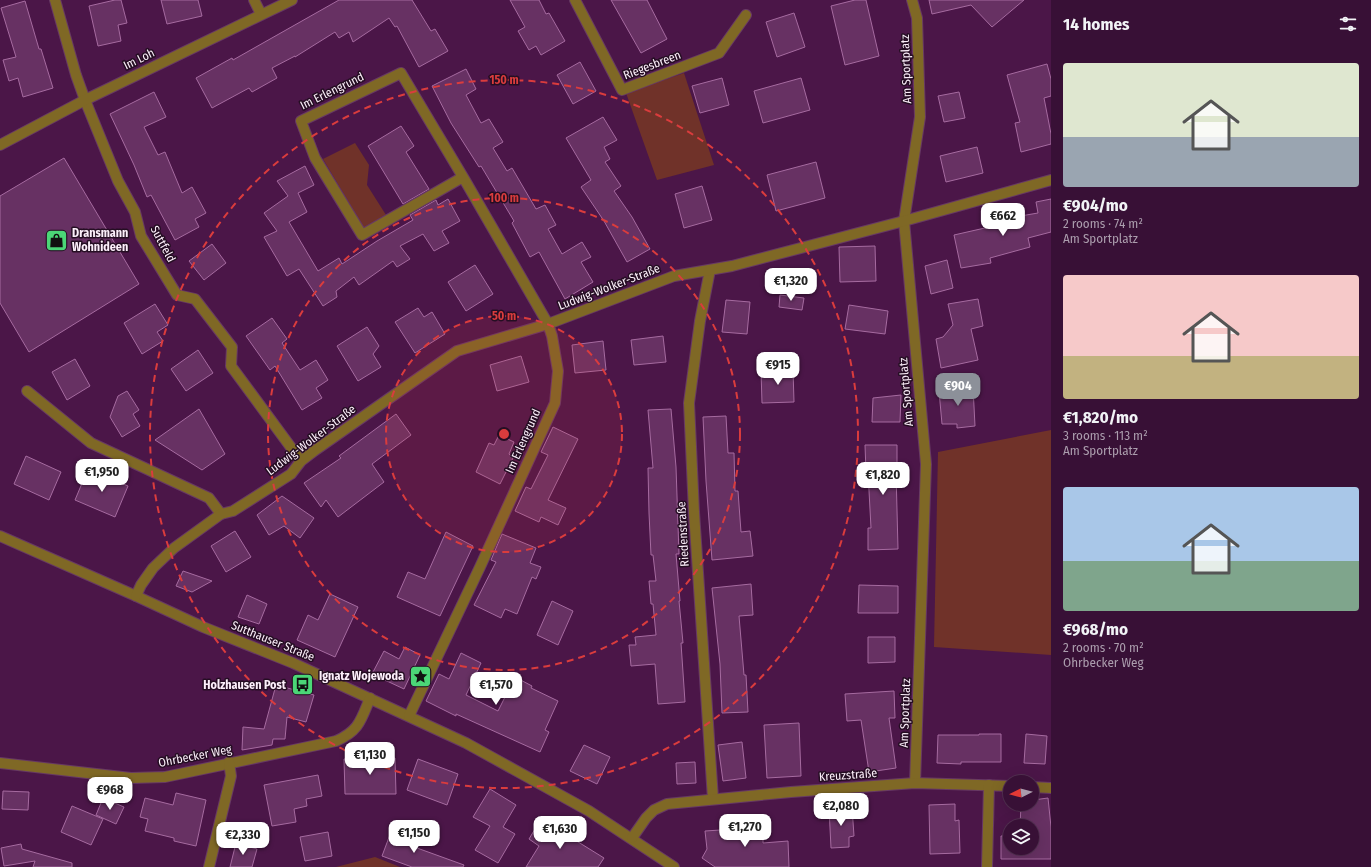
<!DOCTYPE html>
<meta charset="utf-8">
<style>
body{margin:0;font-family:"Fira Sans Condensed",sans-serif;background:#431e42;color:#f1f3f6;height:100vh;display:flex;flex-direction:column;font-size:15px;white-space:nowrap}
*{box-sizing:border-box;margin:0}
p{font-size:13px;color:#ab9dad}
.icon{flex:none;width:22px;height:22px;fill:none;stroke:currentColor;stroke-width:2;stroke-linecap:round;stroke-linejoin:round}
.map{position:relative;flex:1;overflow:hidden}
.panel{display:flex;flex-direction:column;background:#381036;width:320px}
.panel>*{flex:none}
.needle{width:26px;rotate:264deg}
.controls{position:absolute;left:1003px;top:775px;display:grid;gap:8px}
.controls a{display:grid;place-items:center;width:36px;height:36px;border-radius:50%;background:#381036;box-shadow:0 4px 16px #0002,0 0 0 1px #523051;font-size:20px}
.price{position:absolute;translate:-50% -34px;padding:0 9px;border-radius:8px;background:#fff;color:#222;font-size:13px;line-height:26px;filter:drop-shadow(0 1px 2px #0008)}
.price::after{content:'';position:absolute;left:50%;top:24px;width:12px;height:9px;margin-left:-6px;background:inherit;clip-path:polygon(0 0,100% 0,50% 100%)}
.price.selected{background:#8c9099;color:#fff}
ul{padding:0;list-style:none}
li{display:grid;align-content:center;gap:8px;height:212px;padding:0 12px}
li span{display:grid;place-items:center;height:124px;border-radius:4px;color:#555}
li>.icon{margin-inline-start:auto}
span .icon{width:72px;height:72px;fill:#fffc;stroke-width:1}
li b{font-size:17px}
h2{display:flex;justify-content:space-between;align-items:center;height:48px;padding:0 12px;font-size:17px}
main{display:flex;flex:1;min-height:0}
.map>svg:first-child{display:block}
</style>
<main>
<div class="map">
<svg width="1051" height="867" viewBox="0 0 1051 867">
<rect width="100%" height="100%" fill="#4b1648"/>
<!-- green -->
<g fill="#703229">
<polygon points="684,73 714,165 657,180 626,93"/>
<polygon points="355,143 369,165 367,185 386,215 364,228 323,159"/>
<polygon points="1051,430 1051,655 934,647 938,452"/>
<polygon points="375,857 400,867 336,867"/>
</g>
<!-- building -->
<g fill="#673163" stroke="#a66ba0">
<polygon points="115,0 121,0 127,23 118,25 121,41 98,46 89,6"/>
<polygon points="161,0 198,0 202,16 167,24"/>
<polygon points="339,0 412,0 431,31 435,29 448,51 419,67 397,26 395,27 389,18 353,42 349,32 339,38 335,32 295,57 295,56 272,68 277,78 252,92 249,88 212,108 196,78 232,58 233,60"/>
<polygon points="510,0 539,0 546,14 549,13 565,41 541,55 536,46 529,50 518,31 525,27"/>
<polygon points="611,0 647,0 667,39 641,53"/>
<polygon points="855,0 866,0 879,56 845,65 831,6"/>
<polygon points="929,0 1024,0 992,27 971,5 932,14"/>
<polygon points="25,1 39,49 41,49 53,88 23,97 18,78 9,81 3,60 16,57 1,8"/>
<polygon points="794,13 805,47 777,57 766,22"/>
<polygon points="580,62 596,91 573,104 557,75"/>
<polygon points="1047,64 1051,79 1051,96 1044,98 1051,134 1051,144 1021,152 1015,123 1020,122 1007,75"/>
<polygon points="466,69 476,89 466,95 481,123 489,119 503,142 493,148 507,171 512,168 536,209 545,205 556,225 548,229 562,254 582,242 591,257 581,262 593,282 565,299 539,252 530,257 512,223 514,221 481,166 479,167 451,123 432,86"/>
<polygon points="722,78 729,105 700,113 692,86"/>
<polygon points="801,78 810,110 763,123 754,91"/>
<polygon points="154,92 166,117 144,127 158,155 165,152 182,193 192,187 206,213 195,219 199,227 175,240 151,195 147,197 134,165 110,114"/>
<polygon points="959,92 965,118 944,122 938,96"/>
<polygon points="603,117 617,140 604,147 610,159 605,162 621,186 614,191 632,217 650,249 627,262 604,221 581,187 591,180 566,138"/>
<polygon points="401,126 414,146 406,152 429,189 403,204 368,146"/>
<polygon points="977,147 983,173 946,182 940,156"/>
<polygon points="64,158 139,284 29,352 0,303 0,196"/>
<polygon points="816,162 825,198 776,211 767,175"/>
<polygon points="305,166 314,185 298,193 307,212 289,222 318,271 339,258 342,264 377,241 413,220 410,215 436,200 438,205 448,199 460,221 442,231 449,243 434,251 423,234 400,246 410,259 397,267 393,261 359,285 354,277 336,291 337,297 323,306 299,269 287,276 264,237 277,231 264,213 288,196 277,181"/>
<polygon points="702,186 712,220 684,228 675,194"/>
<polygon points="1051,199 1051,232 1028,238 1030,247 990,258 991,263 961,268 954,235 998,225 997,220 1038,213 1036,202"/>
<polygon points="212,244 226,263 204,280 189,261"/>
<polygon points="875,246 876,281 840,282 839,247"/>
<polygon points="947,260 953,288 931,294 925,266"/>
<polygon points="475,265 493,294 466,311 448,282"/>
<polygon points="780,295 804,298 802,310 779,307"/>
<polygon points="978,299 983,326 971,329 978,360 941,368 936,339 943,337 953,325 948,304"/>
<polygon points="726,300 750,302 747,334 722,332"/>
<polygon points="155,304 168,325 157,332 163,341 142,354 124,323"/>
<polygon points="849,305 888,311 885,334 845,329"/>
<polygon points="418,308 424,317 432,312 445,334 415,353 395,322"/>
<polygon points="272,318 287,339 282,343 300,370 316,360 328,380 316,388 322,398 302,410 275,366 270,370 246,336"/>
<polygon points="367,327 379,346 373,354 381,367 358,381 337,346"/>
<polygon points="663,336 666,362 634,365 631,340"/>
<polygon points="603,341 606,370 575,373 572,345"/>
<polygon points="198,350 213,373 186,391 171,369"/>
<polygon points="521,356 529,382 497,391 490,365"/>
<polygon points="75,359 90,386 67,400 52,372"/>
<polygon points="793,370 794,402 762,403 761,371"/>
<polygon points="973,387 975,426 957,428 957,424 942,424 939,391"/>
<polygon points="127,391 139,410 133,414 140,426 122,437 110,417 118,396"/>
<polygon points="901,395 900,422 872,422 873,398"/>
<polygon points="199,409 225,454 202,470 155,440"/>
<polygon points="671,409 676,467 679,554 676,554 680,601 679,601 683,643 681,643 685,702 658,704 655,664 631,666 629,645 636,645 635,637 656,635 653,604 651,604 649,581 656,581 653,555 651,555 649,513 648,468 653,468 648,410"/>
<polygon points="396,414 411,435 372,464 384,482 338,517 326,500 321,507 304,483 341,458 339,456"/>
<polygon points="726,416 728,453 734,453 735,491 738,491 741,532 750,531 753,556 712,560 706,481 703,417"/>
<polygon points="553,427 578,439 548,500 566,508 558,525 541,517 539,522 515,511 526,487 531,489 548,455 541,452"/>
<polygon points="499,435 514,442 509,454 513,458 500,484 476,472 489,443 494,445"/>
<polygon points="865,445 897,445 897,471 896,471 898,549 868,550 868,528 871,528 868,472 866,472"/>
<polygon points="26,456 61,472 49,500 14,484"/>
<polygon points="88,469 128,486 115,517 75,500"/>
<polygon points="282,496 314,518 300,538 284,526 269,535 257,515"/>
<polygon points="235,531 251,557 226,572 211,546"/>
<polygon points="446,532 473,546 440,616 397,597 408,572 425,579"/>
<polygon points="502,534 536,548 530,563 541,567 536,579 532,577 517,614 505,609 501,618 474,605 496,562 491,560"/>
<polygon points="183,571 212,581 192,592 176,586"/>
<polygon points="751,584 753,615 739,616 744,675 746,675 748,712 722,713 720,664 712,588"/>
<polygon points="859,585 898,586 898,613 858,613"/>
<polygon points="330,594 358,607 335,657 297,640 308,615 318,620"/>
<polygon points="247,595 267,604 259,624 238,617"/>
<polygon points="552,601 573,611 558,645 537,635"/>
<polygon points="868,637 895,637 895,662 868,663"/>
<polygon points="405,647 420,655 404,689 372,674 384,651 399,659"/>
<polygon points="461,653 481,663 466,695 498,711 515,677 532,686 531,688 558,701 545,730 549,732 540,752 456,714 456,716 426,701 439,674 449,679"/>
<polygon points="276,685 314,695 306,722 287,717 285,739 273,739 272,745 242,750 243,727 264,729"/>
<polygon points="894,691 895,718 889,718 896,768 869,772 861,720 847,721 845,694"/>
<polygon points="799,723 801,776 767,778 764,725"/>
<polygon points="979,734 1001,734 1001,762 961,762 961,764 937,763 938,735 979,735"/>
<polygon points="1026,734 1047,736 1045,764 1024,763"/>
<polygon points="742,742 746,778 723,781 718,745"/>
<polygon points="584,745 610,757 597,784 570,771"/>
<polygon points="395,758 396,794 345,794 344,759"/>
<polygon points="418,759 458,774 447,805 407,790"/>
<polygon points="695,762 696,783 677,784 676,763"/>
<polygon points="318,775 322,796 306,799 307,806 294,809 296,822 272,826 264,785"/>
<polygon points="490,789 516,805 503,827 515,834 498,863 475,850 490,826 473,817"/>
<polygon points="3,791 29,792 28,810 2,809"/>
<polygon points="176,793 206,800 196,846 174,841 174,838 145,831 148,819 140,817 145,798 173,805"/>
<polygon points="103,798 124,807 116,824 96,815"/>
<polygon points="1048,798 1051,827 1051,859 1001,859 1001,836 1010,836 1010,848 1032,848 1032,826 1020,826 1021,805 1034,805 1033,800"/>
<polygon points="955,804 955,821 959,820 960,853 930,854 929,805"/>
<polygon points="72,806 103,819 91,845 61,832"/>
<polygon points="852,807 854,836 849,837 849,847 831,848 829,808"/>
<polygon points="541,819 604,858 598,867 526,867 539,846 529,839"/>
<polygon points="763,821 763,843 788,841 789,867 715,867 702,858 707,849 705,831 736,829 735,824"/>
<polygon points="328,832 332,856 305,861 300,837"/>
<polygon points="391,832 419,842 417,848 464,865 463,867 412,867 382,856"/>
<polygon points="236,843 257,849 252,867 230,867"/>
<polygon points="21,844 22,849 72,863 72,867 33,867 35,861 4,866 1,848"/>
</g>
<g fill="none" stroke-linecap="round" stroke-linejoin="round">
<defs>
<g id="minor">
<polyline points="55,0 76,75 85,100 118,181 135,212 141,236 177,295 195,299 232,347 231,366 301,461"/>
<polyline points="254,0 261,14"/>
<polyline points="575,0 622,90 719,53 746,15"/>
<polyline points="912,0 917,18 920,117 904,221 926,464 915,783"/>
<polyline points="0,145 85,100 292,0"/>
<polyline points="710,270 700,321 689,403 694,512 713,799"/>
<polyline points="27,391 91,443 209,498 221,514"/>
<polyline points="0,536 136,596 203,627 293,663 466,743 589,811 674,867"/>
<polyline points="136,596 141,585 153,568 174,548 221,514 233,511 291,474 301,461 314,451 457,351 548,324 674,276 732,266 904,221 1051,180"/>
<polyline points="409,716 480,567 555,403 558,371 552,336 548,324 463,177 362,235 315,158 301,121 401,73 463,177"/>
<path d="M0,763L131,778L165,777L336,741C359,731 361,720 370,698"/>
<polyline points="1032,787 1051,788"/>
<polyline points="632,838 646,818 654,810 667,804 791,792 915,783 1010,786"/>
<polyline points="209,867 231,776 229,762"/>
<polyline points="987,867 989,785"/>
</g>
</defs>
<!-- minor casing -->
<use href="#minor" stroke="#673964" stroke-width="12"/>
<!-- minor -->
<use href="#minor" stroke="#7f6825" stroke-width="10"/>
</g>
<!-- distance rings -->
<circle cx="504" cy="434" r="118" fill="#da3c3d" fill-opacity=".12"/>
<g fill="none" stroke="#da3c3d" stroke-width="2" stroke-dasharray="7 5">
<circle cx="504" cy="434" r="118"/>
<circle cx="504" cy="434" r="236"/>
<circle cx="504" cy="434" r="354"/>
</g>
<!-- icons -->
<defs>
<symbol id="shop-square" viewBox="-11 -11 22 22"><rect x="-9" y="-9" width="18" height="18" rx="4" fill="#4bd677" stroke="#250e23"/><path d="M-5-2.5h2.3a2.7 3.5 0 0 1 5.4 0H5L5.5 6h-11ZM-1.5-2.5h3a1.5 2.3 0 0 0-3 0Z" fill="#111"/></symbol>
<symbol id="sight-square" viewBox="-11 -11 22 22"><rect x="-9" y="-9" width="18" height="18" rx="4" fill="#4bd677" stroke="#250e23"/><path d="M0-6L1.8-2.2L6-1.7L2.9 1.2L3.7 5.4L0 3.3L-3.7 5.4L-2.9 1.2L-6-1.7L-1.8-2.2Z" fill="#111"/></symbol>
<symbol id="bus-square" viewBox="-11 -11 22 22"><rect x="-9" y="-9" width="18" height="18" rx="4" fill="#4bd677" stroke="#250e23"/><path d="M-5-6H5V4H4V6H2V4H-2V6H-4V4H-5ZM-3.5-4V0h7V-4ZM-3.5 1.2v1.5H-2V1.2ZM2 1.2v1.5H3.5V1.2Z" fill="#111"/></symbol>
</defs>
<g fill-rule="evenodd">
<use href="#shop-square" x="44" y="228" width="25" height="25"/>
<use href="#sight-square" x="408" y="664" width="25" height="25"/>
<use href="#bus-square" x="290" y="672" width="25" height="25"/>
</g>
<g text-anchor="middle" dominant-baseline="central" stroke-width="3" stroke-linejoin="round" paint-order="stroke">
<!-- street labels -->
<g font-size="12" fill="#fceffa" stroke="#250e23">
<text transform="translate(139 59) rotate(-26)">Im Loh</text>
<text transform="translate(652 65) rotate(-21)">Riegesbreen</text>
<text transform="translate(906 69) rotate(-92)">Am Sportplatz</text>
<text transform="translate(332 91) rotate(-26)">Im Erlengrund</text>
<text transform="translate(163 244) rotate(62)">Suttfeld</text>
<text transform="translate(609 287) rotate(-21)">Ludwig-Wolker-Straße</text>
<text transform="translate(906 392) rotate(-95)">Am Sportplatz</text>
<text transform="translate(311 440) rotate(-37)">Ludwig-Wolker-Straße</text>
<text transform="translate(523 441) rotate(-66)">Im Erlengrund</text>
<text transform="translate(683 534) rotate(-93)">Riedenstraße</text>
<text transform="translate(273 641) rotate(22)">Sutthauser Straße</text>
<text transform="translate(905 713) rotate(-88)">Am Sportplatz</text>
<text transform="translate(195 756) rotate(-11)">Ohrbecker Weg</text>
<text transform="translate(848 775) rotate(-4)">Kreuzstraße</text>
</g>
<!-- poi labels -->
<g font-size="12" font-weight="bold" fill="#fceffa" stroke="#250e23" text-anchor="end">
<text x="72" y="233" text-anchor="start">Dransmann<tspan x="72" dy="14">Wohnideen</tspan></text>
<text x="404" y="676">Ignatz Wojewoda</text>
<text x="286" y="685">Holzhausen Post</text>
</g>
</g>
<circle cx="504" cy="434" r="6" fill="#da3c3d" stroke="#250e23" stroke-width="2"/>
<g font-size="12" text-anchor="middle" font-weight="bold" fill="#da3c3d" stroke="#250e23" stroke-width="3" stroke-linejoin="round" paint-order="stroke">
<text x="504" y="84">150 m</text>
<text x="504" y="202">100 m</text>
<text x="504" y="320">50 m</text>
</g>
</svg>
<div class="controls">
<a><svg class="needle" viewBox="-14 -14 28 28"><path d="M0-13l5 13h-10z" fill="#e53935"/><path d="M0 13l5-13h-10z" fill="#ab9dad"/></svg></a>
<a><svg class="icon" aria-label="layers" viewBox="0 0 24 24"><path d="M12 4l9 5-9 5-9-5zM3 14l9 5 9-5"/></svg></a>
</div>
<b class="price" style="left:1003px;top:237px">€662</b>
<b class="price" style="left:791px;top:302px">€1,320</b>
<b class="price" style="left:778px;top:386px">€915</b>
<b class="price selected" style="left:958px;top:407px">€904</b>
<b class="price" style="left:102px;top:493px">€1,950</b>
<b class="price" style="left:883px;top:496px">€1,820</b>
<b class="price" style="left:496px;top:706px">€1,570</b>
<b class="price" style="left:370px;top:776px">€1,130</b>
<b class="price" style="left:110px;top:811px">€968</b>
<b class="price" style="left:841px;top:827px">€2,080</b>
<b class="price" style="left:745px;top:848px">€1,270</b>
<b class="price" style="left:560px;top:850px">€1,630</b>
<b class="price" style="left:414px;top:854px">€1,150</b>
<b class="price" style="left:243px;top:856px">€2,330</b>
</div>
<section class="panel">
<h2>14 homes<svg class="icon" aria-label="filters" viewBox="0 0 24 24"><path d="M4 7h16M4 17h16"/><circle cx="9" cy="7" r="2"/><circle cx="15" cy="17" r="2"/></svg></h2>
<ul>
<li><span style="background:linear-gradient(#dfe7d0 60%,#9aa5b1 0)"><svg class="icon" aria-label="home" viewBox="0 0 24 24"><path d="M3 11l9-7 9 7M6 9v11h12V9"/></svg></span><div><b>€904/mo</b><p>2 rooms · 74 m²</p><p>Am Sportplatz</p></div></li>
<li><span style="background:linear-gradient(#f6c9c9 65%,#c2b280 0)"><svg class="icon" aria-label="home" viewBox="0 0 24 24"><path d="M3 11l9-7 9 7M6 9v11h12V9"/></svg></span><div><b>€1,820/mo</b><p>3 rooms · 113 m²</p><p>Am Sportplatz</p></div></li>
<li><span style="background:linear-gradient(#a9c7e8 60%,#7fa58c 0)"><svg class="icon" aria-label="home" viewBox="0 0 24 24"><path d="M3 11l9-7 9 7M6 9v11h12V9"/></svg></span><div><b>€968/mo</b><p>2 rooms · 70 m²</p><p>Ohrbecker Weg</p></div></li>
</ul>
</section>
</main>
